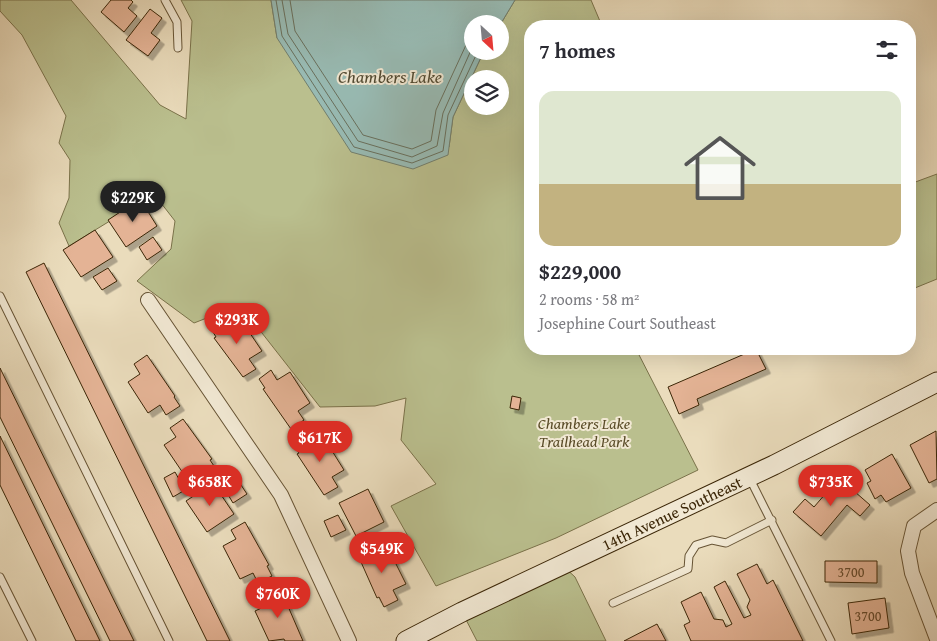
<!DOCTYPE html>
<meta charset="utf-8">
<style>
body{margin:0;font-family:"Gentium Book Plus",serif;background:#f7f7f7;color:#2b2b33;height:100vh;display:flex;flex-direction:column;font-size:19px;white-space:nowrap}
*{box-sizing:border-box;margin:0}
p{font-size:16px;color:#7c7c81}
.icon{flex:none;width:28px;height:28px;fill:none;stroke:currentColor;stroke-width:2;stroke-linecap:round;stroke-linejoin:round}
.map{position:relative;flex:1;overflow:hidden}
.panel{position:absolute;left:524px;top:20px;width:392px;height:335px;display:flex;flex-direction:column;background:#fff;border-radius:20px;box-shadow:0 5px 20px #0002}
.panel>*{flex:none}
.needle{width:32px;rotate:154deg}
.fabs{position:absolute;left:464px;top:15px;display:grid;gap:10px}
.fabs a{display:grid;place-items:center;width:45px;height:45px;border-radius:50%;background:#fff;box-shadow:0 5px 20px #0002;font-size:25px}
.price{position:absolute;translate:-50% -42px;padding:0 11px;border-radius:18px;background:#d93025;color:#fff;font-size:16px;line-height:32px;filter:drop-shadow(0 1px 2px #0008)}
.price::after{content:'';position:absolute;left:50%;top:30px;width:15px;height:11px;margin-left:-8px;background:inherit;clip-path:polygon(0 0,100% 0,50% 100%)}
.price.current{background:#222;color:#fff}
ul{padding:0;list-style:none}
li{display:grid;align-content:center;gap:10px;height:265px;padding:0 15px}
li span{display:grid;place-items:center;height:155px;border-radius:15px;color:#555}
li>.icon{margin-inline-start:auto}
span .icon{width:90px;height:90px;fill:#fffc;stroke-width:1}
li b{font-size:21px}
h2{display:flex;justify-content:space-between;align-items:center;height:60px;padding:0 15px;font-size:21px}
.map>svg:first-child{display:block}
</style>
<div class="map">
<svg width="937" height="641" viewBox="0 0 937 641">
<defs>
<filter id="shadow"><feDropShadow dx="4.5" dy="4.5" stdDeviation="0" flood-color="#0004"/></filter>
</defs>
<rect width="100%" height="100%" fill="#eadcbc"/>
<filter id="stains"><feTurbulence type="fractalNoise" baseFrequency=".004" numOctaves="4"/><feColorMatrix values="0 0 0 0 .2 0 0 0 0 .09 0 0 0 0 .02 0 0 0 .5 -.17"/></filter>
<radialGradient id="worn" r=".72"><stop offset=".6" stop-color="#630" stop-opacity="0"/><stop offset="1" stop-color="#630" stop-opacity=".3"/></radialGradient>
<!-- green -->
<g fill="#babf8e" stroke="#7a724a" fill-rule="evenodd">
<path d="M0,0H71L160,105L186,119L192,21L181,0H271L277,38L449,147L453,117L484,51H500V25L515,0H591L602,26H530V349H636L698,470L556,538L436,586L391,506L436,484L401,440L406,398L375,406L320,407L240,305L194,323L137,281L171,249L175,221L154,194L69,246L59,223L69,198L70,160L59,143L66,116L22,35L0,11ZM472,79H500V106H472Z"/>
<polygon points="937,174 937,279 910,290 910,184"/>
<polygon points="562,565 575,577 606,641 477,641 462,612"/>
</g>
<!-- water -->
<polygon fill="#98bbb4" stroke="#727f6e" points="271,0 515,0 500,25 472,24 472,51 484,51 453,117 448,155 413,169 351,152 277,38"/>
<g fill="none" stroke-linecap="round" stroke-linejoin="round">
<!-- shore -->
<g stroke="#69705d" stroke-width="1">
<polyline points="276,0 282,36 354,147 412,163 443,151 448,115 478,51"/>
<polyline points="282,0 288,34 358,141 412,157 437,146 443,113 472,48"/>
<polyline points="290,0 295,31 363,135 412,149 431,141 436,110 466,45 472,37"/>
</g>
</g>
<!-- building -->
<g fill="#e4b395" stroke="#3a2506" filter="url(#shadow)">
<polygon points="111,0 131,0 133,2 128,8 137,16 124,32 101,12"/>
<polygon points="150,9 162,18 151,33 160,40 148,56 126,40"/>
<polygon points="140,199 157,226 126,247 108,220"/>
<polygon points="95,230 113,257 81,277 63,250"/>
<polygon points="153,237 162,250 147,260 139,247"/>
<polygon points="44,263 230,641 207,641 26,272"/>
<polygon points="108,268 117,281 102,290 93,277"/>
<polygon points="223,318 230,327 241,320 262,351 249,359 256,369 243,377 214,338 216,337 210,327"/>
<polygon points="756,349 766,369 697,399 699,405 679,414 668,387"/>
<polygon points="147,355 175,396 174,397 180,406 166,415 160,405 148,413 128,382 140,374 134,364"/>
<polygon points="0,368 134,641 110,641 0,417"/>
<polygon points="271,370 277,380 290,372 310,403 298,411 304,420 291,429 263,389 265,388 259,379"/>
<polygon points="512,396 521,398 519,410 510,408"/>
<polygon points="183,419 212,459 210,460 216,469 202,478 196,469 185,476 164,445 176,437 170,428"/>
<polygon points="936,431 937,479 929,483 910,445"/>
<polygon points="0,436 100,641 76,641 0,485"/>
<polygon points="306,436 312,445 324,438 344,470 332,477 338,487 324,495 297,454 299,453 293,444"/>
<polygon points="892,454 911,488 886,502 881,495 875,499 867,483 871,481 865,470"/>
<polygon points="175,472 185,490 173,497 164,478"/>
<polygon points="839,478 870,505 860,516 847,505 821,536 793,512 805,499 814,507"/>
<polygon points="237,479 247,494 233,503 224,488"/>
<polygon points="213,483 234,514 207,532 186,501"/>
<polygon points="368,489 384,522 356,536 339,503"/>
<polygon points="338,515 346,530 331,537 324,521"/>
<polygon points="245,522 269,565 267,566 272,576 258,583 253,573 240,579 223,546 236,539 231,530"/>
<polygon points="371,546 376,556 389,550 406,584 393,590 398,600 384,607 379,597 377,598 357,553"/>
<polygon points="825,561 877,561 877,583 825,582"/>
<polygon points="757,564 767,584 773,580 803,641 691,641 684,625 690,622 681,602 701,592 714,619 723,620 726,627 732,624 714,587 725,581 744,618 751,615 747,607 750,600 737,574"/>
<polygon points="277,588 282,598 284,597 303,641 285,641 284,639 269,641 255,611 268,605 263,594"/>
<polygon points="885,598 889,628 852,634 848,603"/>
<polygon points="657,624 666,641 624,641"/>
</g>
<g fill="none" stroke-linecap="round" stroke-linejoin="round">
<defs>
<g id="lane">
<polyline points="165,0 177,22 178,48"/>
<polyline points="0,296 169,641"/>
<polyline points="749,477 831,641"/>
<polyline points="0,577 32,641"/>
<polyline points="613,603 688,569 689,556 696,545 712,540 726,543 772,520"/>
</g>
<g id="street">
<polyline points="148,300 281,495 349,641"/>
<polyline points="937,510 914,526 908,551 912,573 937,639"/>
</g>
<g id="secondary">
<path id="s1" d="M406,641L462,612L774,465L937,382"/>
</g>
</defs>
<!-- lane casing -->
<use href="#lane" stroke="#665334" stroke-width="9"/>
<!-- street casing -->
<use href="#street" stroke="#665334" stroke-width="16"/>
<!-- secondary casing -->
<use href="#secondary" stroke="#3a2506" stroke-width="21"/>
<!-- lane -->
<use href="#lane" stroke="#f1e8d3" stroke-width="7"/>
<!-- street -->
<use href="#street" stroke="#f1e8d3" stroke-width="14"/>
<!-- secondary -->
<use href="#secondary" stroke="#f1e8d3" stroke-width="19"/>
</g>
<g text-anchor="middle" dominant-baseline="central" stroke-width="4" stroke-linejoin="round" paint-order="stroke">
<!-- number labels -->
<g font-size="14" fill="#64482a">
<text x="851" y="572">3700</text>
<text x="868" y="616">3700</text>
</g>
<!-- park labels -->
<g font-size="16" font-style="italic" fill="#5a4c28" stroke="#f1e8d3">
<text x="584" y="423">Chambers Lake<tspan x="584" dy="18">Trailhead Park</tspan></text>
</g>
<!-- street labels -->
<g font-size="16" fill="#3a2506" stroke="#f1e8d3">
<text stroke="none"><textPath href="#s1" startOffset="295">14th Avenue Southeast</textPath></text>
</g>
<!-- water labels -->
<g font-size="18" font-style="italic" fill="#524a32" stroke="#f1e8d3">
<text x="390" y="76">Chambers Lake</text>
</g>
</g>
<rect width="100%" height="100%" filter="url(#stains)"/>
<rect width="100%" height="100%" fill="url(#worn)"/>
</svg>
<div class="fabs">
<a><svg class="needle" viewBox="-14 -14 28 28"><path d="M0-13l5 13h-10z" fill="#e53935"/><path d="M0 13l5-13h-10z" fill="#7c7c81"/></svg></a>
<a><svg class="icon" aria-label="layers" viewBox="0 0 24 24"><path d="M12 4l9 5-9 5-9-5zM3 14l9 5 9-5"/></svg></a>
</div>
<b class="price current" style="left:133px;top:223px">$229K</b>
<b class="price" style="left:237px;top:345px">$293K</b>
<b class="price" style="left:320px;top:463px">$617K</b>
<b class="price" style="left:210px;top:507px">$658K</b>
<b class="price" style="left:831px;top:507px">$735K</b>
<b class="price" style="left:382px;top:574px">$549K</b>
<b class="price" style="left:278px;top:619px">$760K</b>
<section class="panel">
<h2>7 homes<svg class="icon" aria-label="filters" viewBox="0 0 24 24"><path d="M4 7h16M4 17h16"/><circle cx="9" cy="7" r="2"/><circle cx="15" cy="17" r="2"/></svg></h2>
<ul>
<li><span style="background:linear-gradient(#dfe7d0 60%,#c2b280 0)"><svg class="icon" aria-label="home" viewBox="0 0 24 24"><path d="M3 11l9-7 9 7M6 9v11h12V9"/></svg></span><div><b>$229,000</b><p>2 rooms · 58 m²</p><p>Josephine Court Southeast</p></div></li>
</ul>
</section>
</div>
